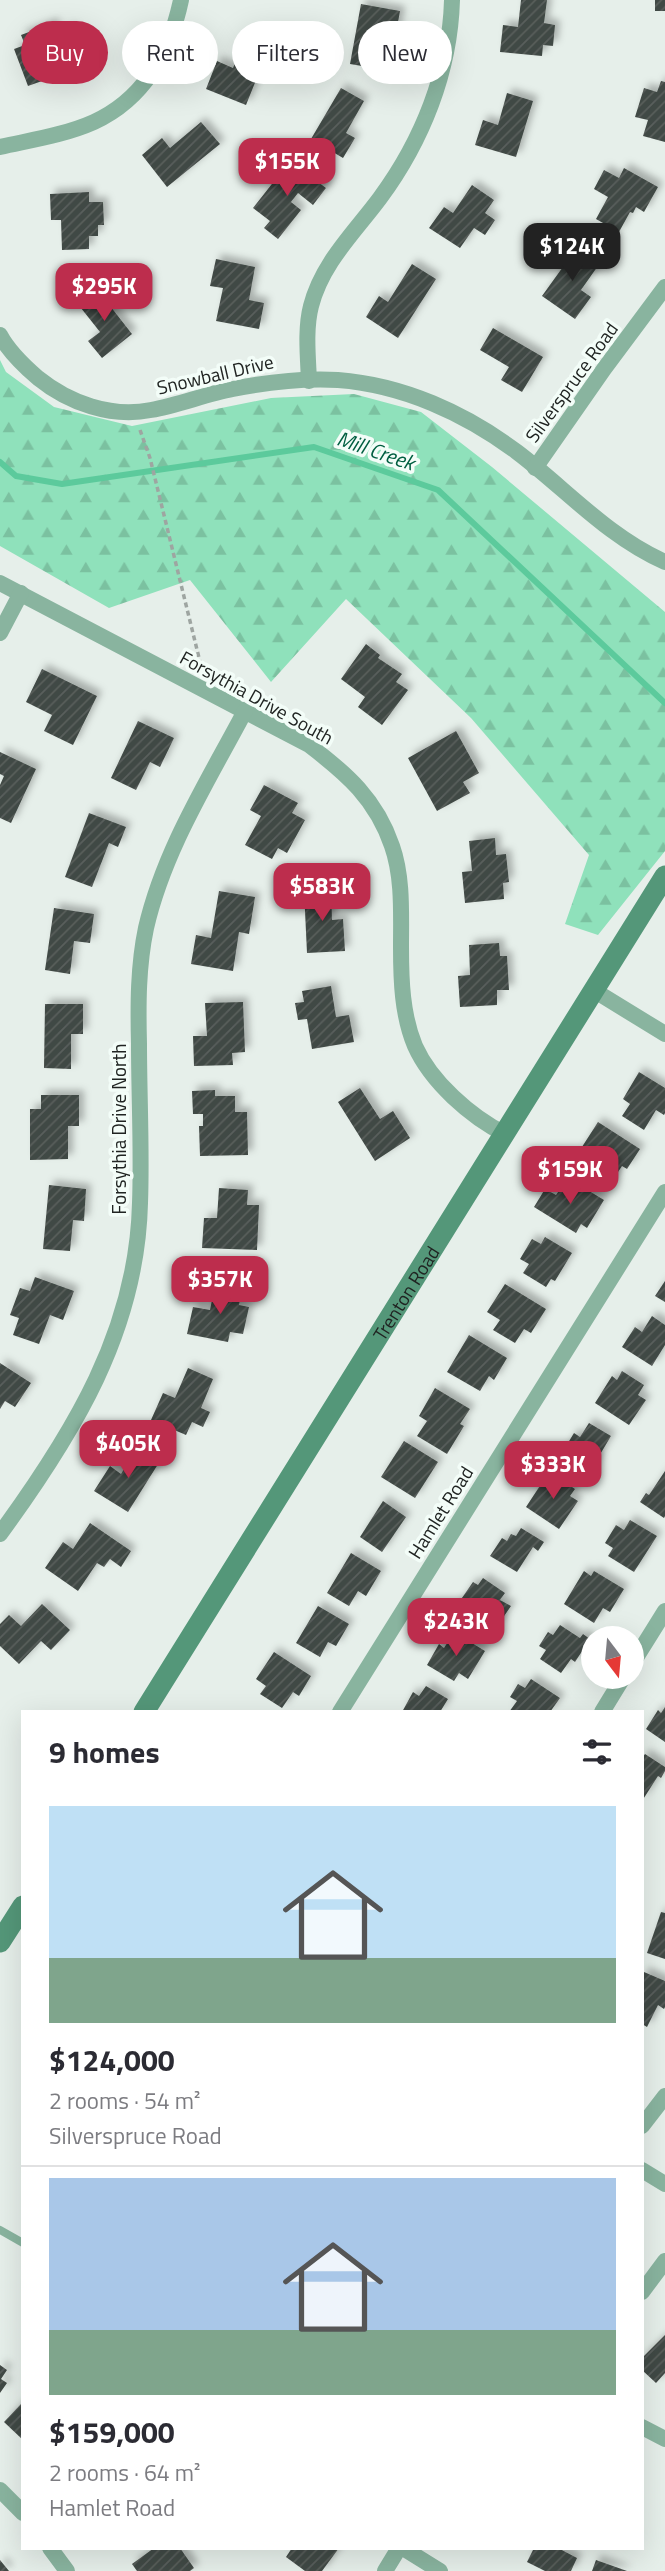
<!DOCTYPE html>
<meta charset="utf-8">
<style>
body{margin:0;font-family:"Titillium Web",sans-serif;background:#f2f2f3;color:#2b2b33;height:100vh;display:flex;flex-direction:column;font-size:26px;white-space:nowrap}
*{box-sizing:border-box;margin:0}
p{font-size:23px;color:#7c7c81}
.icon{flex:none;width:38px;height:38px;fill:none;stroke:currentColor;stroke-width:2;stroke-linecap:round;stroke-linejoin:round}
.map{position:relative;flex:1;overflow:hidden}
.sheet{position:absolute;left:21px;top:1710px;width:623px;height:840px;display:flex;flex-direction:column;background:#fff;border-radius:0px;box-shadow:0 7px 28px #0002}
.sheet>*{flex:none}
.hud{position:absolute;left:21px;top:21px;width:623px;height:63px;display:flex;gap:14px}
.needle{width:46px;rotate:164deg}
.controls{position:absolute;left:581px;top:1626px;display:grid;gap:14px}
.controls a{display:grid;place-items:center;width:63px;height:63px;border-radius:50%;background:#fff;box-shadow:0 7px 28px #0002;font-size:35px}
.price{position:absolute;translate:-50% -60px;padding:0 16px;border-radius:14px;background:#bd2d4d;color:#fff;font-size:23px;line-height:46px;filter:drop-shadow(0 2px 4px #0008)}
.price::after{content:'';position:absolute;left:50%;top:42px;width:21px;height:16px;margin-left:-10px;background:inherit;clip-path:polygon(0 0,100% 0,50% 100%)}
.price.selected{background:#222;color:#fff}
ul{padding:0;list-style:none}
li{display:grid;align-content:center;gap:14px;height:371px;padding:0 28px}
li+li{border-top:2px solid #e1e1e2}
li span{display:grid;place-items:center;height:217px;border-radius:0px;color:#555}
li>.icon{margin-inline-start:auto}
span .icon{width:126px;height:126px;fill:#fffc;stroke-width:1}
li b{font-size:30px}
h2{display:flex;justify-content:space-between;align-items:center;height:84px;padding:0 28px;font-size:30px}
.tag{padding:0 24px;border-radius:32px;background:#fff;box-shadow:0 7px 28px #0002;font-size:24px;line-height:63px}
.tag.selected{background:#bd2d4d;color:#fff}
.map>svg:first-child{display:block}
</style>
<div class="map">
<svg width="665" height="2571" viewBox="0 0 665 2571">
<defs>
<pattern id="forest-firs" width="22" height="20" patternUnits="userSpaceOnUse" patternTransform="scale(1.75)"><rect width="22" height="20" fill="#8fe1bb"/><path d="M5 1l3.5 6h-7zM16 11l3.5 6h-7z" fill="#7bc1a0"/></pattern>
<pattern id="building-hatch" width="6" height="6" patternUnits="userSpaceOnUse" patternTransform="scale(1.75)"><rect width="6" height="6" fill="#404844"/><path d="M-1 1l2-2M0 6l6-6M5 7l2-2" fill="none" stroke="#595f5c"/></pattern>
<filter id="shadow"><feDropShadow dx="5" dy="-5" stdDeviation="3.5" flood-color="#0004"/></filter>
</defs>
<rect width="100%" height="100%" fill="#e6efea"/>
<!-- forest -->
<polygon fill="url(#forest-firs)" points="0,360 6,372 54,407 132,426 271,398 354,394 421,412 492,467 665,612 665,851 598,935 565,924 589,855 471,718 346,599 271,682 190,580 109,608 0,546"/>
<g fill="none" stroke-linecap="round" stroke-linejoin="round">
<!-- stream -->
<polyline stroke="#5cca9c" stroke-width="6" points="0,462 16,476 62,484 314,447 438,490 665,703"/>
</g>
<!-- building -->
<g fill="url(#building-hatch)" filter="url(#shadow)">
<polygon points="521,0 547,0 544,23 555,25 553,46 543,45 542,56 500,52 503,25 518,27"/>
<rect x="655" y="0" width="10" height="11"/>
<polygon points="361,4 400,11 395,39 380,36 374,68 350,64"/>
<polygon points="53,23 57,33 72,28 80,50 87,47 95,67 71,76 70,71 28,86 14,49 25,45 21,35"/>
<polygon points="245,38 269,48 246,105 206,89 217,61 233,68"/>
<polygon points="661,81 665,82 665,142 643,136 648,120 635,117 644,88 657,92"/>
<polygon points="341,88 364,101 346,133 355,138 343,158 311,139"/>
<polygon points="507,93 533,101 516,157 475,145 483,120 498,125"/>
<polygon points="201,122 220,144 167,187 142,155 162,138 170,148"/>
<polygon points="290,161 326,188 313,205 298,193 291,202 301,210 278,239 264,228 270,221 253,208"/>
<polygon points="624,168 658,187 644,212 636,207 633,213 630,212 619,232 596,219 608,197 594,189 604,170 619,178"/>
<polygon points="472,185 494,200 485,213 495,220 485,235 474,228 460,248 429,228 444,207 453,213"/>
<polygon points="89,192 89,202 103,202 104,225 98,225 98,236 89,236 89,249 62,250 61,220 51,220 50,194"/>
<polygon points="578,246 600,263 581,290 591,297 575,319 542,296"/>
<polygon points="216,259 255,267 249,300 264,303 259,329 216,321 223,288 210,286"/>
<polygon points="412,264 436,279 398,338 366,317 379,296 388,302"/>
<polygon points="96,288 132,334 102,358 88,341 100,332 77,303"/>
<polygon points="493,328 543,357 522,392 501,380 509,367 480,350"/>
<polygon points="366,644 380,655 378,658 402,674 396,682 408,690 382,725 358,707 365,697 341,679"/>
<polygon points="42,669 97,696 73,745 44,731 52,715 26,702"/>
<polygon points="138,721 174,738 160,767 150,762 136,790 111,778"/>
<polygon points="456,731 479,773 463,782 470,793 437,811 408,758"/>
<polygon points="0,752 36,769 11,823 0,818 0,785 4,776 0,774"/>
<polygon points="264,785 298,803 292,813 305,820 287,853 278,848 272,859 245,845 261,816 250,810"/>
<polygon points="89,813 126,827 118,847 109,843 92,887 65,877"/>
<polygon points="495,838 496,855 506,854 509,882 503,883 504,899 465,903 462,872 472,871 469,841"/>
<polygon points="331,889 332,920 343,919 345,951 307,953 304,890"/>
<polygon points="219,891 255,897 249,934 239,932 233,971 191,964 196,935 211,938"/>
<polygon points="54,908 94,914 90,943 74,941 70,974 45,970"/>
<polygon points="499,943 500,956 507,956 509,990 497,990 497,1005 460,1007 458,976 470,975 469,945"/>
<polygon points="331,986 336,1017 349,1015 354,1042 312,1049 307,1019 298,1020 295,1003 304,1002 302,991"/>
<polygon points="243,1002 245,1052 232,1053 233,1065 194,1066 193,1036 207,1036 205,1003"/>
<polygon points="45,1004 83,1004 83,1034 71,1034 71,1069 44,1068"/>
<polygon points="639,1072 665,1088 665,1113 664,1115 656,1110 644,1130 622,1116 630,1104 623,1099"/>
<polygon points="360,1088 380,1119 393,1111 410,1138 375,1161 338,1102"/>
<polygon points="215,1090 215,1096 235,1096 235,1112 247,1112 248,1155 200,1156 199,1126 203,1126 203,1114 193,1114 192,1091"/>
<polygon points="41,1095 79,1095 79,1126 68,1126 68,1159 30,1160 30,1109 41,1109"/>
<polygon points="598,1122 640,1149 627,1169 622,1166 610,1184 590,1170 596,1160 580,1150"/>
<polygon points="576,1183 604,1200 587,1228 581,1224 576,1233 534,1207 545,1189 556,1195 563,1185 572,1190"/>
<polygon points="49,1185 86,1189 84,1221 73,1220 70,1251 43,1249"/>
<polygon points="219,1188 248,1190 247,1205 259,1205 257,1250 202,1248 204,1218 217,1218"/>
<polygon points="545,1237 572,1253 555,1281 551,1279 546,1287 523,1273 529,1264 520,1259 532,1239 541,1244"/>
<polygon points="35,1277 74,1291 63,1320 50,1315 39,1344 13,1335 19,1318 10,1315 20,1288 30,1291"/>
<polygon points="665,1281 665,1302 655,1296"/>
<polygon points="505,1284 546,1309 531,1333 524,1329 515,1343 493,1330 500,1320 487,1312"/>
<polygon points="215,1285 242,1290 239,1305 249,1307 243,1334 230,1332 228,1342 187,1334 193,1307 210,1310"/>
<polygon points="652,1316 665,1325 665,1345 652,1366 622,1347 635,1327 642,1332"/>
<polygon points="469,1335 507,1358 494,1380 489,1376 480,1391 447,1372"/>
<polygon points="0,1363 31,1383 15,1407 5,1401 0,1409"/>
<polygon points="188,1368 213,1379 201,1408 210,1412 203,1427 192,1422 186,1435 151,1420 163,1393 175,1398"/>
<polygon points="622,1371 644,1385 638,1395 646,1400 629,1425 595,1403 612,1376 617,1380"/>
<polygon points="435,1388 470,1409 460,1424 464,1426 447,1454 417,1436 427,1421 419,1416"/>
<polygon points="589,1423 611,1436 589,1473 560,1456 574,1433 580,1437"/>
<polygon points="404,1441 438,1462 415,1498 381,1477"/>
<polygon points="138,1447 160,1461 128,1512 94,1491 110,1466 121,1474"/>
<polygon points="665,1471 665,1516 664,1518 640,1502 646,1493 649,1495"/>
<polygon points="549,1472 575,1489 570,1496 578,1501 559,1529 526,1507"/>
<polygon points="383,1501 406,1517 382,1552 360,1537"/>
<polygon points="630,1520 657,1536 634,1572 608,1556 613,1548 605,1543 616,1525 624,1530"/>
<polygon points="90,1523 131,1551 121,1567 110,1559 104,1567 97,1563 78,1591 45,1568 63,1542 73,1549"/>
<polygon points="521,1528 544,1542 538,1551 533,1547 517,1572 490,1556 502,1538 507,1541 511,1534 516,1536"/>
<polygon points="351,1553 381,1571 366,1596 358,1591 349,1606 327,1593"/>
<polygon points="584,1571 591,1576 594,1571 624,1589 610,1612 603,1608 594,1623 564,1604"/>
<polygon points="483,1578 505,1593 500,1600 511,1606 498,1625 489,1619 483,1627 455,1608 473,1582 478,1585"/>
<polygon points="42,1604 70,1630 51,1650 41,1641 19,1664 0,1646 0,1624 9,1615 21,1626"/>
<polygon points="318,1606 349,1624 336,1646 328,1642 320,1657 296,1643"/>
<polygon points="560,1625 580,1638 583,1634 590,1639 575,1662 571,1659 561,1673 540,1659 546,1650 539,1646 548,1632 553,1635"/>
<polygon points="454,1632 485,1651 468,1679 459,1673 454,1681 427,1665 439,1644 444,1648"/>
<polygon points="274,1652 311,1676 299,1696 293,1692 282,1708 260,1694 266,1686 256,1679"/>
<polygon points="531,1679 560,1698 550,1712 509,1712 517,1701 510,1697 518,1684 525,1688"/>
<polygon points="426,1686 448,1699 440,1712 402,1712 413,1692 419,1696"/>
<polygon points="665,1707 665,1742 646,1729 658,1710 661,1713"/>
<polygon points="645,1754 665,1767 665,1771 661,1778 658,1776 642,1801 642,1758"/>
<polygon points="661,1912 665,1913 665,1959 647,1953"/>
<polygon points="644,1972 665,1981 665,2007 664,2009 658,2005 647,2027 642,2024 642,1976"/>
<polygon points="665,2335 665,2373 656,2383 642,2370 642,2358"/>
<polygon points="0,2365 7,2370 1,2379 7,2383 0,2393"/>
<polygon points="21,2404 23,2406 23,2440 4,2422"/>
<polygon points="154,2548 180,2548 194,2568 190,2571 137,2571 132,2564"/>
<polygon points="292,2548 339,2548 322,2571 305,2571 286,2557"/>
<polygon points="534,2548 558,2548 577,2558 571,2571 545,2571 527,2562"/>
<polygon points="0,2560 9,2571 0,2571"/>
<polygon points="596,2560 627,2571 592,2571"/>
</g>
<g fill="none" stroke-linecap="round" stroke-linejoin="round">
<!-- path -->
<polyline stroke="#9ea5a1" stroke-width="3.5" stroke-dasharray="5 3.5" stroke-linecap="butt" points="140,430 150,458 202,670"/>
<!-- service -->
<polyline stroke="#89b49f" stroke-width="8" points="0,2230 23,2243"/>
<!-- minor -->
<g stroke="#89b49f" stroke-width="16">
<path d="M0,147C31,140 65,135 94,122C144,99 170,52 181,0"/>
<path d="M0,335C9,352 24,366 38,378C69,403 111,418 151,410C179,405 206,394 233,389C268,382 303,378 338,380C403,385 465,413 517,452C566,489 608,537 665,562"/>
<path d="M309,381C308,357 305,329 311,306C322,263 354,233 380,198C422,141 450,72 452,0"/>
<polyline points="535,468 604,369 665,287"/>
<path d="M0,583L309,745C347,774 376,799 392,846C403,877 401,914 401,947C401,980 402,1015 415,1046C431,1082 471,1117 505,1134"/>
<polyline points="0,633 21,593"/>
<polyline points="595,991 665,1034"/>
<path d="M0,1534C73,1434 137,1331 140,1203C142,1150 139,1097 139,1044C138,1005 138,966 146,928C164,850 208,781 245,711"/>
<polyline points="632,1664 665,1611"/>
<polyline points="340,1712 665,1192"/>
<polyline points="602,1712 624,1676"/>
<polyline points="642,2126 665,2096"/>
<polyline points="642,2170 665,2184"/>
<polyline points="642,2292 665,2261"/>
<polyline points="642,2427 665,2439"/>
<polyline points="0,2490 23,2513"/>
<polyline points="50,2548 67,2571"/>
<polyline points="403,2548 440,2571"/>
<polyline points="385,2571 399,2548"/>
</g>
<!-- secondary -->
<g stroke="#549779" stroke-width="21">
<path id="s1" d="M144,1712L665,876"/>
<polyline points="0,1942 23,1906"/>
</g>
</g>
<g text-anchor="middle" dominant-baseline="central" stroke-width="7" stroke-linejoin="round" paint-order="stroke">
<!-- street labels -->
<g font-size="19" fill="#202422" stroke="#f3fdf8">
<text transform="translate(215 374) rotate(-13)">Snowball Drive</text>
<text transform="translate(571 382) rotate(-54)">Silverspruce Road</text>
<text transform="translate(257 697) rotate(29)">Forsythia Drive South</text>
<text transform="translate(118 1129) rotate(-90)">Forsythia Drive North</text>
<text stroke="none"><textPath href="#s1" startOffset="494">Trenton Road</textPath></text>
<text transform="translate(440 1512) rotate(-58)">Hamlet Road</text>
</g>
<!-- water labels -->
<g font-size="21" font-style="italic" fill="#015f41" stroke="#f3fdf8">
<text transform="translate(376 450) rotate(19)">Mill Creek</text>
</g>
</g>
</svg>
<div class="controls">
<a><svg class="needle" viewBox="-14 -14 28 28"><path d="M0-13l5 13h-10z" fill="#e53935"/><path d="M0 13l5-13h-10z" fill="#7c7c81"/></svg></a>
</div>
<b class="price" style="left:287px;top:198px">$155K</b>
<b class="price selected" style="left:572px;top:283px">$124K</b>
<b class="price" style="left:104px;top:323px">$295K</b>
<b class="price" style="left:322px;top:923px">$583K</b>
<b class="price" style="left:570px;top:1206px">$159K</b>
<b class="price" style="left:220px;top:1316px">$357K</b>
<b class="price" style="left:128px;top:1480px">$405K</b>
<b class="price" style="left:553px;top:1501px">$333K</b>
<b class="price" style="left:456px;top:1658px">$243K</b>
<div class="hud">
<a class="tag selected">Buy</a>
<a class="tag">Rent</a>
<a class="tag">Filters</a>
<a class="tag">New</a>
</div>
<section class="sheet">
<h2>9 homes<svg class="icon" aria-label="filters" viewBox="0 0 24 24"><path d="M4 7h16M4 17h16"/><circle cx="9" cy="7" r="2"/><circle cx="15" cy="17" r="2"/></svg></h2>
<ul>
<li><span style="background:linear-gradient(#bfe0f5 70%,#7fa58c 0)"><svg class="icon" aria-label="home" viewBox="0 0 24 24"><path d="M3 11l9-7 9 7M6 9v11h12V9"/></svg></span><div><b>$124,000</b><p>2 rooms · 54 m²</p><p>Silverspruce Road</p></div></li>
<li><span style="background:linear-gradient(#a9c7e8 70%,#7fa58c 0)"><svg class="icon" aria-label="home" viewBox="0 0 24 24"><path d="M3 11l9-7 9 7M6 9v11h12V9"/></svg></span><div><b>$159,000</b><p>2 rooms · 64 m²</p><p>Hamlet Road</p></div></li>
</ul>
</section>
</div>
